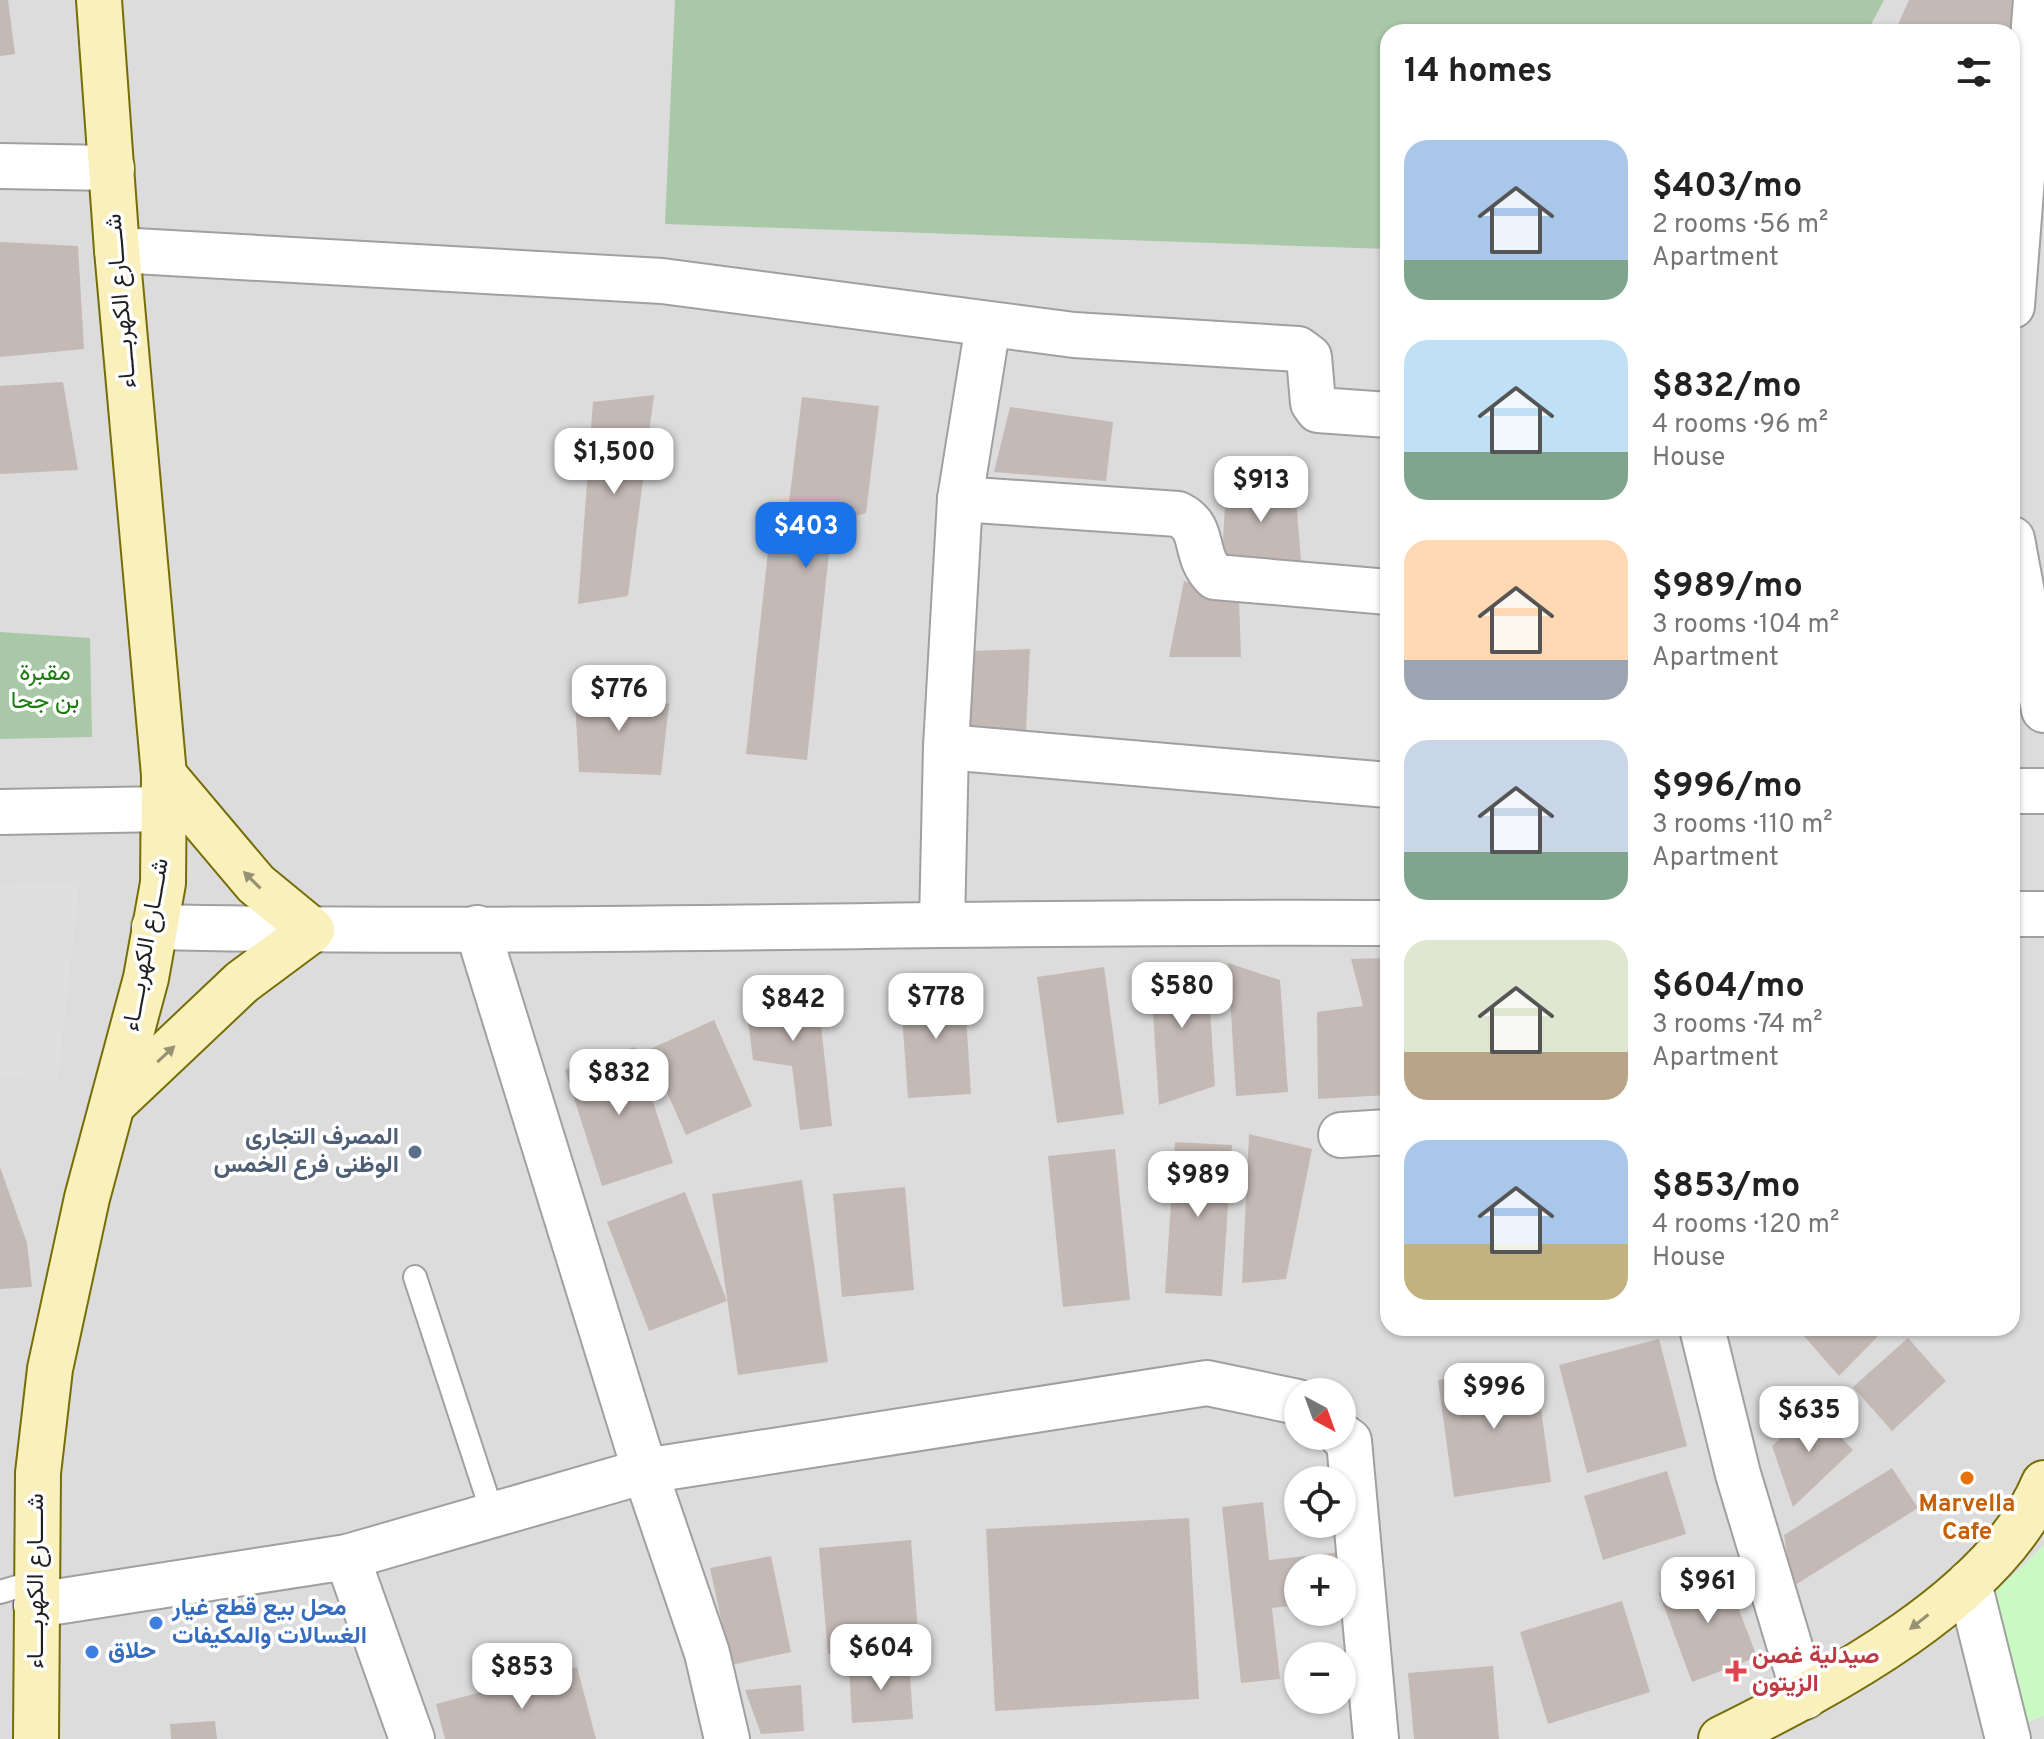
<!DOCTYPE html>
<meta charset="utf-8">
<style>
body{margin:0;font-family:Overpass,Vazirmatn,sans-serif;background:#f2f2f2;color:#222;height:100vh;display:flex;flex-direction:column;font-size:30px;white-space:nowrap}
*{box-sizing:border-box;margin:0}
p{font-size:26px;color:#767676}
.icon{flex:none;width:44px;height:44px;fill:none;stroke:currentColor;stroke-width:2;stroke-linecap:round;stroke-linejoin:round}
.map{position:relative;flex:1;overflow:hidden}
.sheet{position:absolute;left:1380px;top:24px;width:640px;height:1312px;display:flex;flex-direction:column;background:#fff;border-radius:24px;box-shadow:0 2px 6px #0004}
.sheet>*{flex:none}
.needle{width:52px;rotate:139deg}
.fabs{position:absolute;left:1284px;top:1378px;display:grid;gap:16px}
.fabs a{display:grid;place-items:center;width:72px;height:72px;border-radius:50%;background:#fff;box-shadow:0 2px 6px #0004;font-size:40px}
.price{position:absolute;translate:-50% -68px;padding:0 18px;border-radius:16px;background:#fff;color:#222;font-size:26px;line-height:52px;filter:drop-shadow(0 2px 4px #0008)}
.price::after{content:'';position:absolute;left:50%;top:48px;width:24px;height:18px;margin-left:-12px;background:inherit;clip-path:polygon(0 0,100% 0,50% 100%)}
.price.active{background:#1a73e8;color:#fff}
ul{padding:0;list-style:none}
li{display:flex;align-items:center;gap:24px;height:200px;padding:0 24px}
li span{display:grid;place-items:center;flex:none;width:224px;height:160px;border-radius:24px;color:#555}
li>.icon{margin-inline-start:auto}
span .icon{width:96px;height:96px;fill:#fffc;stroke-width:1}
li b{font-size:34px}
h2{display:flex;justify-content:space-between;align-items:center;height:96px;padding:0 24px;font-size:34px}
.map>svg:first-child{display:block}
</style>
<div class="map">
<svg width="2044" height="1739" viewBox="0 0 2044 1739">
<rect width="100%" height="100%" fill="#f0ebe6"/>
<!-- residential -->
<path fill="#dddcdc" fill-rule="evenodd" d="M0,0H2044V1739H0ZM1388,32H2012V1328H1388ZM1298,1392H1342V1436H1298ZM1298,1480H1342V1524H1298ZM1298,1568H1342V1612H1298ZM1298,1656H1342V1700H1298Z"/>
<!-- cemetery -->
<g fill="#a8c8a7">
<polygon points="675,0 1884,0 1867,32 1388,32 1388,249 665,224"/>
<polygon points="0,632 90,638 92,737 0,739"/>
</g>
<!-- park -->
<polygon fill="#caf9c4" points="2044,1545 2044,1716 2017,1726 1995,1592"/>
<!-- parking -->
<polygon fill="#dfdfdf" points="80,881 58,1080 0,1078 0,885"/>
<!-- building -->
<g fill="#c4b9b5">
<polygon points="0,0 8,0 15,54 0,56"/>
<polygon points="1909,0 2020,0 2012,32 1896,29"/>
<polygon points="0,242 78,246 84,349 0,357"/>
<polygon points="63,382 78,470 0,474 0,386"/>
<polygon points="654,395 628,596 578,604 593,402"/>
<polygon points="802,397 879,406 866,513 832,524 807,760 746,754 770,533 788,511"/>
<polygon points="1010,407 1113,422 1106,481 994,472"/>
<polygon points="1226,485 1295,485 1301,561 1222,561"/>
<polygon points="1184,581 1239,598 1241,657 1169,657"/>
<polygon points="1030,649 1026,731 968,733 971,651"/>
<polygon points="574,684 669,704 661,775 579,772"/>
<polygon points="1388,958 1388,1095 1318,1099 1317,1012 1363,1006 1351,959"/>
<polygon points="1207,963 1215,1086 1159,1105 1150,967"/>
<polygon points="1228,963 1280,980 1288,1092 1236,1096"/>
<polygon points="1104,967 1124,1114 1057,1123 1037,977"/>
<polygon points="816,979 832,1126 800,1130 792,1066 753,1060 744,988"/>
<polygon points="964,984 971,1094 908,1098 900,988"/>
<polygon points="714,1020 752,1106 686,1135 648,1050"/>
<polygon points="635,1047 673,1163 602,1186 565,1070"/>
<polygon points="1249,1134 1312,1149 1286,1279 1242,1283"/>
<polygon points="1175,1142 1232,1145 1222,1296 1165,1293"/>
<polygon points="1115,1149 1130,1300 1063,1307 1048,1156"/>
<polygon points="0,1167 27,1243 32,1287 0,1289"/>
<polygon points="802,1180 828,1362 738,1375 712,1194"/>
<polygon points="905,1187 914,1290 842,1297 833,1194"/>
<polygon points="685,1192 727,1301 649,1331 607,1222"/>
<polygon points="1797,1328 1874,1328 1880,1334 1839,1376"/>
<polygon points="1908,1338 1946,1381 1892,1431 1853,1387"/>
<polygon points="1659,1339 1687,1446 1587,1473 1559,1365"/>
<polygon points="1535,1366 1551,1482 1454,1497 1438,1380"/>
<polygon points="1813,1407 1853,1450 1793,1507 1772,1446"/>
<polygon points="1892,1468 1918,1508 1792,1587 1784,1535"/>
<polygon points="1667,1471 1686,1534 1603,1560 1584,1496"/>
<polygon points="1263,1502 1269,1560 1351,1551 1342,1568 1298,1568 1298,1605 1272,1608 1280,1679 1241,1683 1222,1507"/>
<polygon points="1189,1518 1199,1699 995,1711 986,1529"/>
<polygon points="911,1540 919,1646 828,1654 819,1548"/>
<polygon points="771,1556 791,1652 731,1665 710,1568"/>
<polygon points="1723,1568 1757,1657 1692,1682 1659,1593"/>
<polygon points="1622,1601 1650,1692 1548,1724 1520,1632"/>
<polygon points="909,1661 913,1719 852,1723 849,1666"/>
<polygon points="1493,1666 1499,1739 1414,1739 1408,1673"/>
<polygon points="577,1667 596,1739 445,1739 436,1704"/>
<polygon points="801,1685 804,1731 761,1734 745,1690"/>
<polygon points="215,1721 217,1739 171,1739 170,1724"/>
</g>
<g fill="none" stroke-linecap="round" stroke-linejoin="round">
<defs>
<g id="lane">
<polyline points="415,1277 493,1515"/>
<polyline points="0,1592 34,1582"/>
</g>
<g id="street">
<polyline points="0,166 112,168"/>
<polyline points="117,250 662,281 1074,335 1298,349 1309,357 1313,403 1318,410 1388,415"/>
<polyline points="2012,306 2036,0"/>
<path d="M960,499L1178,514C1207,528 1192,554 1215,577L1388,592"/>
<polyline points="2012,539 2044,710"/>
<polyline points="946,747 1388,785"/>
<polyline points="2012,791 2044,791"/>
<polyline points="0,812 165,809"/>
<polyline points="2012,914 2044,914"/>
<polyline points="942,923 946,747 960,499 988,325"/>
<path d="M154,927C565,936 977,920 1388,923"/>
<polyline points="477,928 645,1471 707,1653 727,1739"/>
<polyline points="1341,1135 1388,1132"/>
<polyline points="1702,1328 1738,1474 1805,1697"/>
<polyline points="1342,1436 1349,1441 1376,1739"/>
<polyline points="347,1557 412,1739"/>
<polyline points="1969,1583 2008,1739"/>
<polyline points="36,1605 347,1557 645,1471 1207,1383 1298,1402"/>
</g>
<g id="secondary">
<polyline points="113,1104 242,982 312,930 256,884 164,775"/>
<polyline points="36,1739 38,1473 50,1369 87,1198 146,978 163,883 164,775 117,250 99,0"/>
<path d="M1721,1739C1829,1685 1995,1600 2044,1483"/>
</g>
</defs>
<!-- lane casing -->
<use href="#lane" stroke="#a0a0a0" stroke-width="26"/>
<!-- street casing -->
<use href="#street" stroke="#a0a0a0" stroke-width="48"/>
<!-- secondary casing -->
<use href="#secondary" stroke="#766d07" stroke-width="48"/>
<!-- lane -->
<use href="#lane" stroke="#fff" stroke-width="22"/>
<!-- street -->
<use href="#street" stroke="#fff" stroke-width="44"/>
<!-- secondary -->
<use href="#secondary" stroke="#f9f0bb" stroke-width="44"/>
</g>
<!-- one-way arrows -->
<defs><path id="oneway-solid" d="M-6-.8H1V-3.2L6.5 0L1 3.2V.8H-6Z" transform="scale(2)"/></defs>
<g fill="#979275">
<use href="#oneway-solid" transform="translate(252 880) rotate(-135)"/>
<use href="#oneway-solid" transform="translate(166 1054) rotate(-43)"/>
<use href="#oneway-solid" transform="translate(1919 1622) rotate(142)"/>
</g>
<!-- markers -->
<circle fill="#5c6f8a" stroke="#fff" stroke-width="3" cx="415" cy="1152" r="8"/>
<circle fill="#e8710a" stroke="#fff" stroke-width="3" cx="1967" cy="1478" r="8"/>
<g fill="#3f7fe0" stroke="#fff" stroke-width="3">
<circle cx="156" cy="1623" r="8"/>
<circle cx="92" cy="1652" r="8"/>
</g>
<path fill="#e0444e" stroke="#fff" stroke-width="3" d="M1732 1659h8v8h8v8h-8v8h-8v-8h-8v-8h8z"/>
<g text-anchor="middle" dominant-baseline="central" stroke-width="7" stroke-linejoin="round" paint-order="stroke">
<!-- street labels -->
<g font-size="24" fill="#1f1f1f" stroke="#fff">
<text transform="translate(122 301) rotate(-95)">شــــارع الكهربــــاء</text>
<text transform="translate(147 945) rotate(-80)">شــــارع الكهربــــاء</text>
<text transform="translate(37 1581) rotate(-90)">شــــارع الكهربــــاء</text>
</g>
<!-- park labels -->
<g font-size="24" fill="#197d0e" stroke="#fff">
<text x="45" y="674">مقبرة<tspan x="45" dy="28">بن جحا</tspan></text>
</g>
<!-- service labels -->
<g font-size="24" font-weight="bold" fill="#4e5e75" stroke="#fff" text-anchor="end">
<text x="399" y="1138">المصرف التجارى<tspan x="399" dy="28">الوظنى فرع الخمس</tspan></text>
</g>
<!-- food labels -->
<g font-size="24" font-weight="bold" fill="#c56008" stroke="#fff">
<text x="1967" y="1505">Marvella<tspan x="1967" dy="28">Cafe</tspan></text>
</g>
<!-- shop labels -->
<g font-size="24" font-weight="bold" fill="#366cbe" stroke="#fff" text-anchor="start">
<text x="172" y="1609">محل بيع قطع غيار<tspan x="172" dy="28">الغسالات والمكيفات</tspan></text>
<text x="108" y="1652">حلاق</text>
</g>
<!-- health labels -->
<g font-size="24" font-weight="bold" fill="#be3a42" stroke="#fff" text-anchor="start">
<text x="1752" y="1657">صيدلية غصن<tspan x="1752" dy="28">الزيتون</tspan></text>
</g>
</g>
</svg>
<div class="fabs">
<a><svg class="needle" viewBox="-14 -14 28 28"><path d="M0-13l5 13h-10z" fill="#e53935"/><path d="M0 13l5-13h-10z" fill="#767676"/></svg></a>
<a><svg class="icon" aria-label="locate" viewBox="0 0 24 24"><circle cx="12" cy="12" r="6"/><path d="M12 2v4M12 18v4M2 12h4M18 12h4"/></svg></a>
<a>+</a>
<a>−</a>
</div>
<b class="price" style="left:614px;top:496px">$1,500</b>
<b class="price" style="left:1261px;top:524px">$913</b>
<b class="price active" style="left:806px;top:570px">$403</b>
<b class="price" style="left:619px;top:733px">$776</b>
<b class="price" style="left:1182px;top:1030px">$580</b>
<b class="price" style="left:936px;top:1041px">$778</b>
<b class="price" style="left:793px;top:1043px">$842</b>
<b class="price" style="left:619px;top:1117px">$832</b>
<b class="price" style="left:1198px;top:1219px">$989</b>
<b class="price" style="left:1494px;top:1431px">$996</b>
<b class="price" style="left:1809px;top:1454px">$635</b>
<b class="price" style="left:1708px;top:1625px">$961</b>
<b class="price" style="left:881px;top:1692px">$604</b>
<b class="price" style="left:522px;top:1711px">$853</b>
<section class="sheet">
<h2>14 homes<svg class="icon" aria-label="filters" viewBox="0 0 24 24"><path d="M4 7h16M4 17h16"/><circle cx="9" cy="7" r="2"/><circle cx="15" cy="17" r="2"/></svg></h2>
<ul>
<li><span style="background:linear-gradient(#a9c7e8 75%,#7fa58c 0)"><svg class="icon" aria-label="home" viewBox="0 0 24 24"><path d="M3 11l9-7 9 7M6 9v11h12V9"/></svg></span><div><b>$403/mo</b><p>2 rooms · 56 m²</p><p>Apartment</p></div></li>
<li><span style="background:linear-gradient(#bfe0f5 70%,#7fa58c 0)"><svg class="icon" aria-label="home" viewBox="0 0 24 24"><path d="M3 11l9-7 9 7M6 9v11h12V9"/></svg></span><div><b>$832/mo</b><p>4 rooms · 96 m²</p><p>House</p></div></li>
<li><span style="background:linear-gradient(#ffd9b3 75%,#9aa5b1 0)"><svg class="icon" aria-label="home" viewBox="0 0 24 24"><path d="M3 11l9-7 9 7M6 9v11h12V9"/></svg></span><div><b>$989/mo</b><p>3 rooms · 104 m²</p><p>Apartment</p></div></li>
<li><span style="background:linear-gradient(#c9d6e8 70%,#7fa58c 0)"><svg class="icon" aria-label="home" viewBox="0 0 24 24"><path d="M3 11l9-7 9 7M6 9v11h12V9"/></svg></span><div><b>$996/mo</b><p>3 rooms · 110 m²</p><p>Apartment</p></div></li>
<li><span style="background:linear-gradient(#dfe7d0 70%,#b9a48a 0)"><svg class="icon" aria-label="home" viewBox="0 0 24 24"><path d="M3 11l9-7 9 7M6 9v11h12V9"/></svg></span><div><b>$604/mo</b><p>3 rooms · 74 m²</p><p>Apartment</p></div></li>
<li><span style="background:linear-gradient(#a9c7e8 65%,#c2b280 0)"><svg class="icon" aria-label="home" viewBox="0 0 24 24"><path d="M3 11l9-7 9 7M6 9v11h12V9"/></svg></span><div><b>$853/mo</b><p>4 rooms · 120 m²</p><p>House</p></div></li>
</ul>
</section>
</div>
